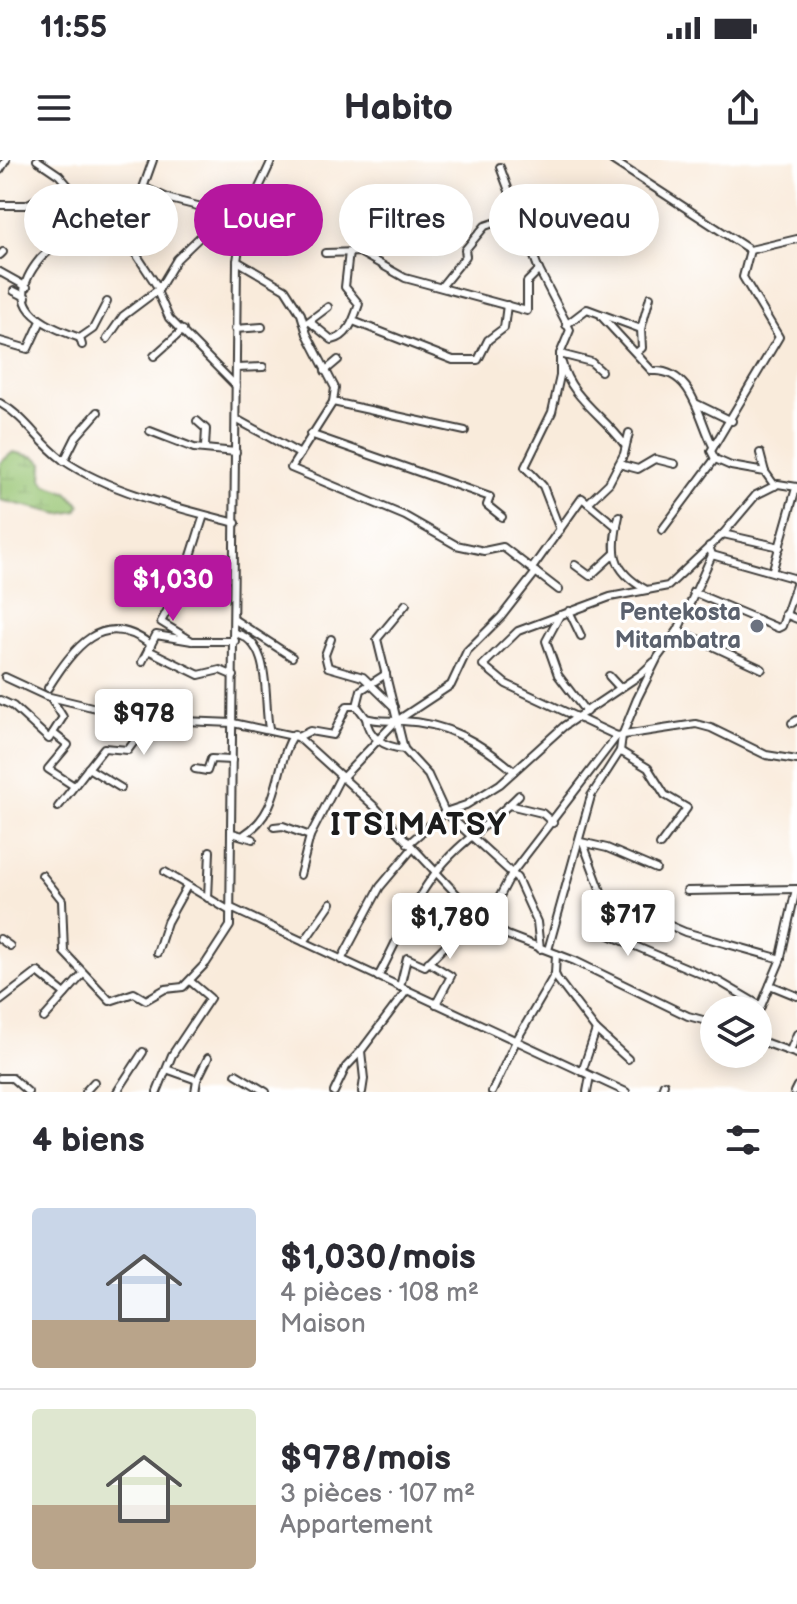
<!DOCTYPE html>
<html lang="fr">
<meta charset="utf-8">
<style>
body{margin:0;font-family:"Balsamiq Sans",sans-serif;background:#f7f7f7;color:#2b2b33;height:100vh;display:flex;flex-direction:column;font-size:30px;white-space:nowrap}
*{box-sizing:border-box;margin:0}
p{font-size:26px;color:#7c7c81}
.icon{flex:none;width:44px;height:44px;fill:none;stroke:currentColor;stroke-width:2;stroke-linecap:round;stroke-linejoin:round}
.map{position:relative;height:932px;overflow:hidden}
.side{display:flex;flex-direction:column;background:#fff;flex:1}
.side>*{flex:none}
.guide{position:absolute;left:24px;top:24px;width:750px;height:72px;display:flex;gap:16px}
.controls{position:absolute;left:700px;top:836px;display:grid;gap:16px}
.controls a{display:grid;place-items:center;width:72px;height:72px;border-radius:50%;background:#fff;box-shadow:0 4px 20px #0003;font-size:40px}
.price{position:absolute;translate:-50% -68px;padding:0 18px;border-radius:8px;background:#fff;color:#222;font-size:26px;line-height:52px;filter:drop-shadow(0 2px 4px #0008)}
.price::after{content:'';position:absolute;left:50%;top:48px;width:24px;height:18px;margin-left:-12px;background:inherit;clip-path:polygon(0 0,100% 0,50% 100%)}
.price.current{background:#b5179e;color:#fff}
ul{padding:0;list-style:none}
li{display:flex;align-items:center;gap:24px;height:200px;padding:0 32px}
li+li{border-top:2px solid #e1e1e2}
li span{display:grid;place-items:center;flex:none;width:224px;height:160px;border-radius:8px;color:#555}
li>.icon{margin-inline-start:auto}
span .icon{width:96px;height:96px;fill:#fffc;stroke-width:1}
li b{font-size:34px}
h2{display:flex;justify-content:space-between;align-items:center;height:96px;padding:0 32px;font-size:34px}
.pill{padding:0 28px;border-radius:36px;background:#fff;box-shadow:0 4px 20px #0003;font-size:28px;line-height:72px}
.pill.current{background:#b5179e;color:#fff}
.status{display:flex;justify-content:space-between;align-items:center;height:56px;padding:0 40px;background:#fff;direction:ltr}
.status svg{height:22px;fill:currentColor}
header{display:flex;justify-content:space-between;align-items:center;height:104px;padding:0 32px;background:#fff;font-size:36px;font-weight:600}
.map>svg:first-child{display:block}
</style>
<div class="status"><b>11:55</b><svg viewBox="0 0 49 12"><path d="M0 12V9h3v3zM5 12V6h3v6zM10 12V3h3v9zM15 12V0h3v12zM26 1h20v11H26zM47 4h2v5h-2z"/></svg></div>
<header><svg class="icon" aria-label="menu" viewBox="0 0 24 24"><path d="M4 6h16M4 12h16M4 18h16"/></svg>Habito<svg class="icon" aria-label="share" viewBox="0 0 24 24"><path d="M12 15V3M7 8l5-5 5 5M5 13v7h14v-7"/></svg></header>
<div class="map">
<svg width="797" height="932" viewBox="0 0 797 932">
<defs>
<pattern id="wetland-marsh" width="20" height="14" patternUnits="userSpaceOnUse" patternTransform="scale(2)"><rect width="20" height="14" fill="#98c573"/><path d="M1 5h8M5 5V1M11 12h8M15 12V8" fill="none" stroke="#82a963"/></pattern>
</defs>
<rect width="100%" height="100%" fill="#fff"/>
<filter id="ink" filterUnits="userSpaceOnUse"><feTurbulence type="fractalNoise" baseFrequency=".0125" numOctaves="2"/><feDisplacementMap in="SourceGraphic" scale="16" xChannelSelector="R" yChannelSelector="G"/><feConvolveMatrix kernelMatrix="1 2 1 2 8 2 1 2 1" color-interpolation-filters="sRGB"/></filter>
<filter id="wash" filterUnits="userSpaceOnUse"><feTurbulence type="fractalNoise" baseFrequency=".006" numOctaves="4" result="noise"/><feDisplacementMap in="SourceGraphic" scale="32" xChannelSelector="R" yChannelSelector="G"/><feGaussianBlur stdDeviation="1.8" result="paint"/><feColorMatrix in="noise" values="0 0 0 0 0 0 0 0 0 0 0 0 0 0 0 0 0 1.4 0 .05"/><feComposite in="paint" operator="in"/></filter>
<g filter="url(#wash)">
<rect width="100%" height="100%" fill="#f9ebdb"/>
<!-- wetland -->
<polygon fill="url(#wetland-marsh)" stroke="#5a7048" stroke-width="2" points="13,292 35,297 43,303 42,319 46,325 67,332 80,345 77,351 60,354 0,340 0,303"/>
</g>
<g filter="url(#ink)">
<g fill="none" stroke-linecap="round" stroke-linejoin="round">
<defs>
<g id="minor">
<polyline points="37,0 59,15 77,36 117,65 159,129"/>
<polyline points="612,0 750,90 797,79"/>
<polyline points="500,7 539,110 570,170 560,194 560,216 552,252 525,307 543,326 560,370"/>
<polyline points="0,10 6,0"/>
<polyline points="145,28 170,39 245,58"/>
<polyline points="0,45 26,45 35,40"/>
<polyline points="123,72 128,70 153,0"/>
<polyline points="750,90 743,117 779,177 711,291 715,299 731,306 765,312"/>
<polyline points="325,93 359,92 405,118 527,151 527,122 539,110"/>
<polyline points="0,95 3,92"/>
<polyline points="237,101 285,129 301,154 307,174 335,228 333,242 291,308 405,356 456,385 484,391 503,387 559,430"/>
<polyline points="0,112 27,127"/>
<polyline points="441,127 466,96 465,90 485,66 518,55"/>
<polyline points="14,131 26,137"/>
<polyline points="157,131 169,158 236,226"/>
<path d="M602,157L652,211C693,208 699,260 713,286"/>
<polyline points="353,161 453,200 478,200 488,180 504,168 507,145"/>
<polyline points="308,162 328,147"/>
<path d="M310,162L332,180C349,177 354,158 359,144L345,127L349,92"/>
<polyline points="566,165 587,149 641,169"/>
<polyline points="235,169 262,167"/>
<path d="M80,178C41,164 1,146 40,99C49,88 65,84 74,71C79,62 83,52 88,42"/>
<polyline points="107,179 123,156 159,129 177,99 203,74"/>
<polyline points="0,181 28,189 40,163"/>
<polyline points="82,185 80,178 93,169 107,142"/>
<polyline points="636,193 642,188 641,169 650,137"/>
<polyline points="560,194 591,202 601,211"/>
<polyline points="154,196 183,170"/>
<path d="M562,203C570,237 605,257 624,284"/>
<polyline points="236,208 263,207"/>
<polyline points="325,211 338,200"/>
<polyline points="333,242 465,271"/>
<path d="M0,243C28,259 37,281 63,300C109,332 182,349 236,363"/>
<polyline points="697,244 732,261"/>
<polyline points="236,259 300,294"/>
<polyline points="197,261 206,269 205,287"/>
<polyline points="150,271 194,288 236,292"/>
<polyline points="310,274 490,337 487,345 502,357"/>
<polyline points="760,293 765,312 775,326"/>
<polyline points="64,301 76,277 98,252"/>
<polyline points="619,304 638,309 655,299 675,304"/>
<polyline points="797,327 778,324 756,335 723,374 668,426 610,437 518,471 483,505 506,524 617,576 696,564 711,568 766,595 797,600"/>
<polyline points="588,343 609,323 624,294 629,273"/>
<path d="M619,356C611,391 611,410 645,429"/>
<polyline points="662,370 715,299"/>
<polyline points="723,374 780,387"/>
<polyline points="712,395 793,418 797,422 794,431"/>
<polyline points="575,405 590,416 614,394"/>
<polyline points="533,407 582,338 617,367"/>
<polyline points="773,409 796,328"/>
<polyline points="693,432 778,468 782,466 794,431"/>
<polyline points="406,444 377,479 404,589 428,615 445,652 517,718 537,762 540,789"/>
<polyline points="569,451 581,476"/>
<polyline points="785,454 797,459"/>
<polyline points="560,455 546,481 558,515 586,552"/>
<polyline points="235,460 292,497"/>
<polyline points="678,470 762,509"/>
<path d="M235,473C273,482 263,540 269,568"/>
<polyline points="331,479 325,495 328,507 363,517 394,547"/>
<polyline points="192,481 161,462 183,421 204,355"/>
<polyline points="148,490 199,515 220,510 234,516"/>
<polyline points="142,502 156,475 192,481 235,481"/>
<path d="M386,514L361,530L357,546L366,558C378,562 391,560 402,561C446,562 481,583 514,611"/>
<polyline points="609,516 620,528"/>
<polyline points="5,517 46,536 117,553 120,568 140,575"/>
<path d="M48,528C73,489 102,447 151,485"/>
<polyline points="0,540 13,546 49,579 63,557 51,538"/>
<path d="M366,558C368,578 385,587 404,589"/>
<polyline points="398,560 451,525 467,491 501,457 536,412"/>
<polyline points="792,563 797,560"/>
<polyline points="53,573 68,585 48,609 74,626"/>
<polyline points="298,577 310,571 333,575 347,546 357,546"/>
<polyline points="620,591 648,608 665,635 687,648 660,685"/>
<polyline points="88,608 121,628"/>
<polyline points="195,609 207,611 211,599 232,600"/>
<polyline points="342,618 395,562"/>
<polyline points="509,645 542,653 553,663"/>
<polyline points="58,647 104,588 128,590 142,571 155,573 159,560 233,563 298,577 375,647 476,755 507,775 575,801 688,856 714,863"/>
<polyline points="274,667 283,666 310,676"/>
<polyline points="232,673 253,679"/>
<path d="M245,674C282,650 274,606 294,574"/>
<polyline points="581,682 607,688 656,709"/>
<polyline points="583,683 602,734 602,772 720,822 761,846"/>
<polyline points="408,684 445,652 466,645 500,624 564,566 640,515 654,502"/>
<polyline points="165,712 230,751"/>
<polyline points="42,715 62,740 64,792 110,841 134,833 146,840 165,829 183,827 206,803 230,766 237,101 243,62 272,0"/>
<polyline points="300,715 310,676 341,616"/>
<polyline points="687,731 797,729"/>
<polyline points="603,737 685,772 781,799"/>
<polyline points="208,738 210,691"/>
<polyline points="231,748 626,932"/>
<polyline points="486,763 512,713 617,576"/>
<polyline points="0,779 10,786"/>
<polyline points="304,782 331,743"/>
<polyline points="548,790 591,636 620,591 622,576 637,539 658,497 678,470 712,395 709,386"/>
<polyline points="157,793 167,762 187,726"/>
<polyline points="556,794 555,814 558,820 596,870 628,899"/>
<polyline points="341,800 380,727 412,689"/>
<polyline points="428,802 451,816 436,844"/>
<path d="M378,817C397,782 410,747 434,715C457,683 492,663 519,635"/>
<polyline points="770,825 797,836"/>
<polyline points="400,827 407,798 425,806 476,755"/>
<polyline points="0,841 38,812 65,834"/>
<polyline points="758,853 780,801 796,729"/>
<polyline points="44,858 83,814"/>
<polyline points="758,880 797,894"/>
<polyline points="790,891 797,874"/>
<polyline points="169,910 197,920"/>
<polyline points="582,912 596,870"/>
<polyline points="236,914 266,932"/>
<polyline points="0,918 12,918 28,932"/>
<polyline points="85,932 94,922"/>
<polyline points="117,932 143,892"/>
<polyline points="157,932 172,895 210,838 190,821"/>
<polyline points="195,932 197,920 208,898"/>
<polyline points="334,932 346,907 361,891"/>
<polyline points="362,932 364,919 361,891 407,830"/>
<polyline points="492,932 516,881 555,814"/>
<polyline points="587,932 590,916"/>
<polyline points="661,932 664,924"/>
<polyline points="794,932 797,926"/>
</g>
</defs>
<!-- minor casing -->
<use href="#minor" stroke="#3d3b39" stroke-width="10"/>
<!-- minor -->
<use href="#minor" stroke="#fff" stroke-width="6"/>
</g>
</g>
<!-- markers -->
<circle fill="#6b7280" stroke="#fff" stroke-width="3" cx="757" cy="466" r="8"/>
<g text-anchor="middle" dominant-baseline="central" stroke-width="6" stroke-linejoin="round" paint-order="stroke">
<!-- worship labels -->
<g font-size="24" font-weight="bold" fill="#5b616d" stroke="#fff" text-anchor="end">
<text x="741" y="452">Pentekosta<tspan x="741" dy="28">Mitambatra</tspan></text>
</g>
<!-- district labels -->
<g font-size="32" font-weight="bold" letter-spacing="2" fill="#1c1c1c" stroke="#fff">
<text x="419" y="665">ITSIMATSY</text>
</g>
</g>
</svg>
<div class="controls">
<a><svg class="icon" aria-label="layers" viewBox="0 0 24 24"><path d="M12 4l9 5-9 5-9-5zM3 14l9 5 9-5"/></svg></a>
</div>
<b class="price current" style="left:173px;top:463px">$1,030</b>
<b class="price" style="left:144px;top:597px">$978</b>
<b class="price" style="left:628px;top:798px">$717</b>
<b class="price" style="left:450px;top:801px">$1,780</b>
<div class="guide">
<a class="pill">Acheter</a>
<a class="pill current">Louer</a>
<a class="pill">Filtres</a>
<a class="pill">Nouveau</a>
</div>
</div>
<section class="side">
<h2>4 biens<svg class="icon" aria-label="filters" viewBox="0 0 24 24"><path d="M4 7h16M4 17h16"/><circle cx="9" cy="7" r="2"/><circle cx="15" cy="17" r="2"/></svg></h2>
<ul>
<li><span style="background:linear-gradient(#c9d6e8 70%,#b9a48a 0)"><svg class="icon" aria-label="home" viewBox="0 0 24 24"><path d="M3 11l9-7 9 7M6 9v11h12V9"/></svg></span><div><b>$1,030/mois</b><p>4 pièces · 108 m²</p><p>Maison</p></div></li>
<li><span style="background:linear-gradient(#dfe7d0 60%,#b9a48a 0)"><svg class="icon" aria-label="home" viewBox="0 0 24 24"><path d="M3 11l9-7 9 7M6 9v11h12V9"/></svg></span><div><b>$978/mois</b><p>3 pièces · 107 m²</p><p>Appartement</p></div></li>
</ul>
</section>
